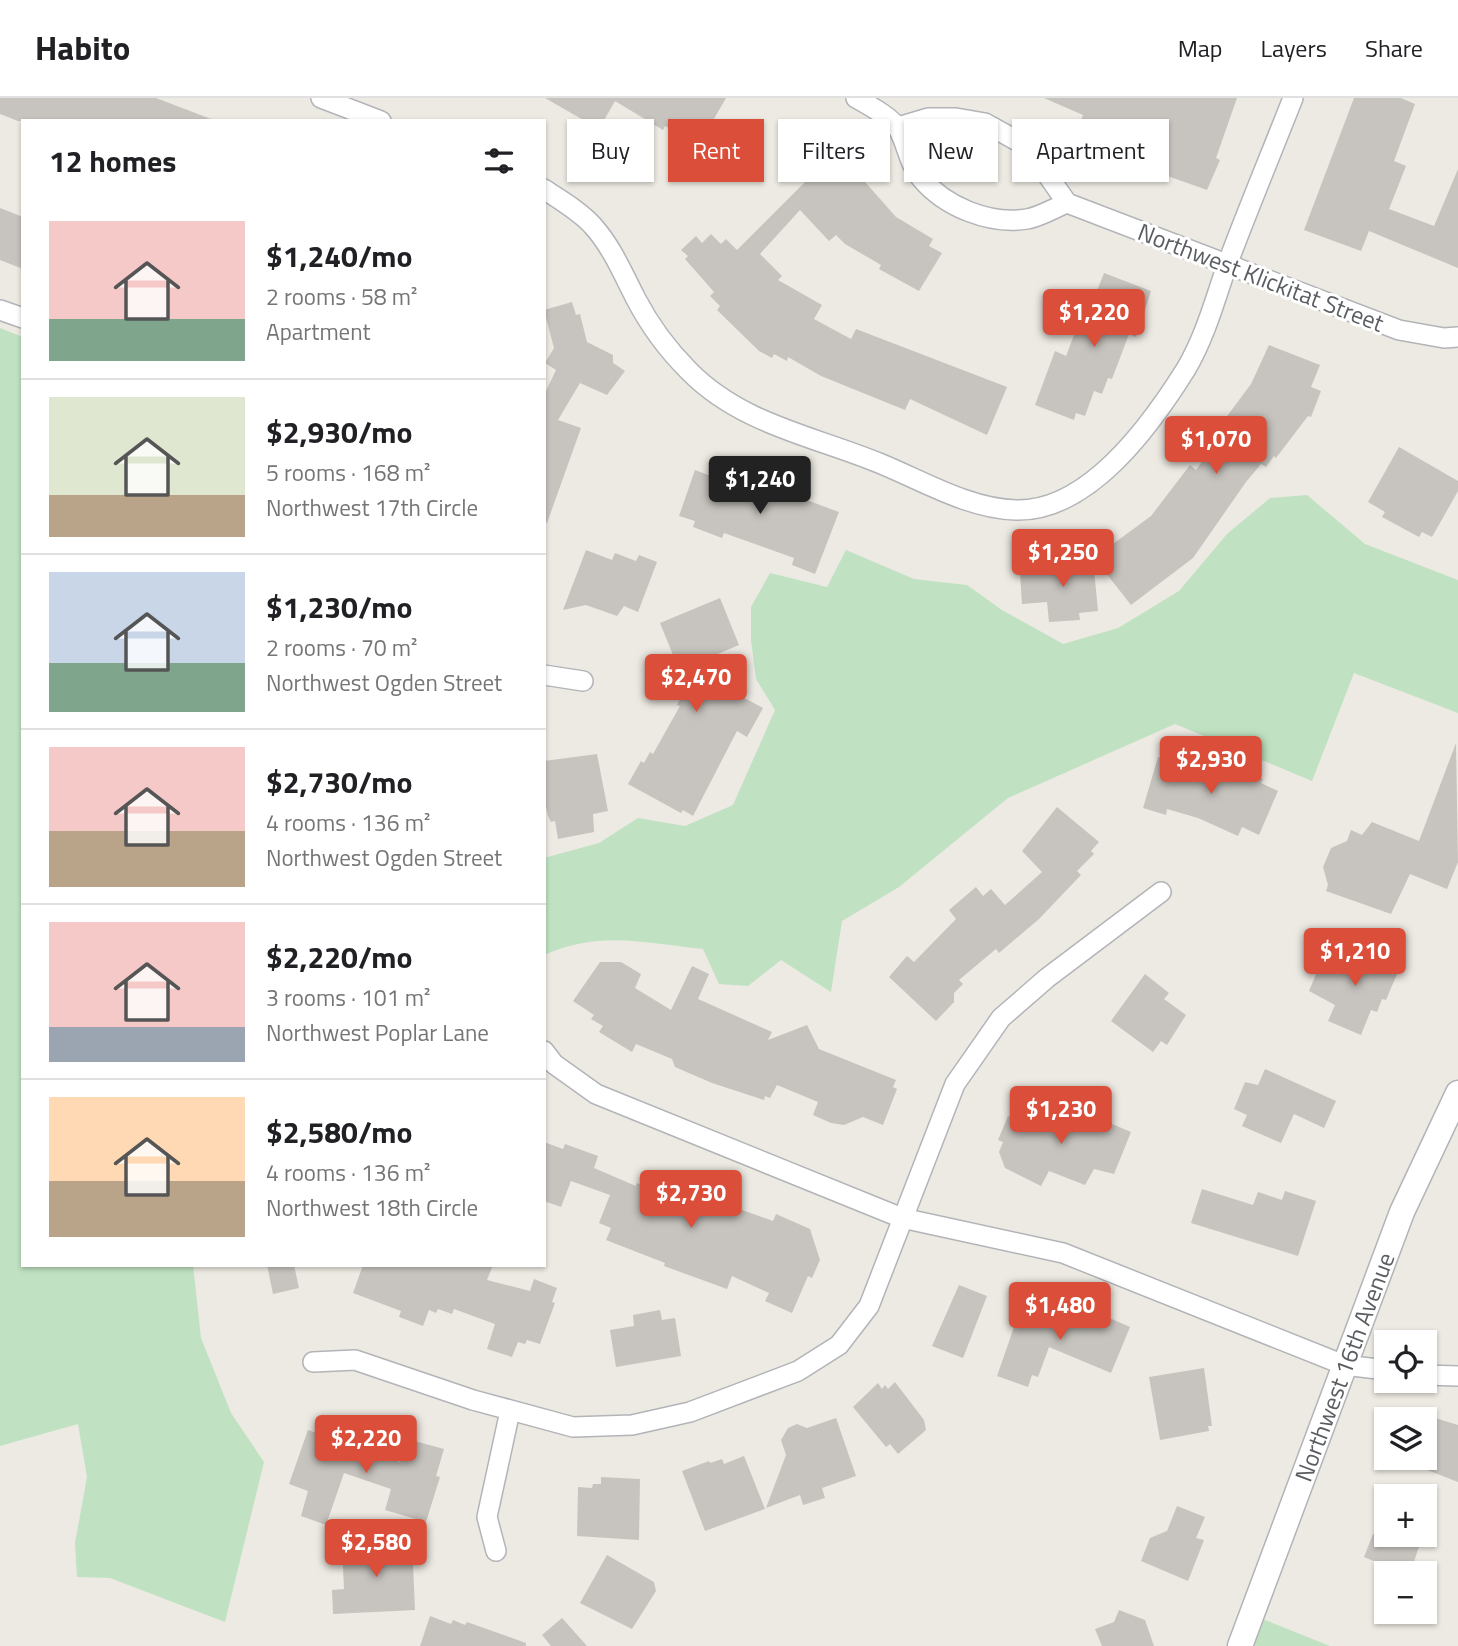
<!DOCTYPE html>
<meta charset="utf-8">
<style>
body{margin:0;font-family:"Titillium Web",sans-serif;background:#f2f2f2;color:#202124;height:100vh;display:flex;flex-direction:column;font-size:26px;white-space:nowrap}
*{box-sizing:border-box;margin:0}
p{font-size:23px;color:#757577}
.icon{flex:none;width:38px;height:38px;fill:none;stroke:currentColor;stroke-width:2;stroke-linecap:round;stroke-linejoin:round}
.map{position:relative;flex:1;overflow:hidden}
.drawer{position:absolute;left:21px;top:21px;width:525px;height:1148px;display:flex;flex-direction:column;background:#fff;border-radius:0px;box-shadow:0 2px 5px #0004}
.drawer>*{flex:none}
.guide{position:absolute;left:567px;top:21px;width:665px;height:63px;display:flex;gap:14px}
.buttons{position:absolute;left:1374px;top:1232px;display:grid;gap:14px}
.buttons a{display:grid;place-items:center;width:63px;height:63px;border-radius:0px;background:#fff;box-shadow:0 2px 5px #0004;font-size:35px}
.price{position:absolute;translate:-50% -60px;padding:0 16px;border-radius:7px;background:#db4e39;color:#fff;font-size:23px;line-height:46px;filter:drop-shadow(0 2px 4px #0008)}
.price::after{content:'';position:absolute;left:50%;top:42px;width:21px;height:16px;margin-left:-10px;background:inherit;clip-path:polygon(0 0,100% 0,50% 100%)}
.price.on{background:#222;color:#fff}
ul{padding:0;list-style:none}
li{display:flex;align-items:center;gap:21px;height:175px;padding:0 28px}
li+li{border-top:2px solid #e0e0e0}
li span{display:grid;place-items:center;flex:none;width:196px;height:140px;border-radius:0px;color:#555}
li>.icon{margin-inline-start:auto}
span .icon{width:84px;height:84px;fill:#fffc;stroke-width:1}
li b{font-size:30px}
h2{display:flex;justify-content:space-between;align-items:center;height:84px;padding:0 28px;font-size:30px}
.tag{padding:0 24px;border-radius:0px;background:#fff;box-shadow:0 2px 5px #0004;font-size:24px;line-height:63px}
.tag.on{background:#db4e39;color:#fff}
header{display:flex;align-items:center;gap:42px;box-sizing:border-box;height:98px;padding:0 35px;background:#fff;border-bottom:2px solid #e0e0e0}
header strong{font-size:33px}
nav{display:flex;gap:38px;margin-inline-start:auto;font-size:24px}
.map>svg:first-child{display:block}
</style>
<header>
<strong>Habito</strong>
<nav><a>Map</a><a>Layers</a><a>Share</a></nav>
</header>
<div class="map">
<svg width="1458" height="1548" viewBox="0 0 1458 1548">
<rect width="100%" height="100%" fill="#eceae2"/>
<!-- green -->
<g fill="#c0e2c2">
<polygon points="0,230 23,239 23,1167 193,1167 201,1240 231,1315 264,1364 225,1524 110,1480 77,1479 75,1445 87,1379 78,1326 0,1348"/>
<path d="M1307,397L1365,446L1458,482V615L1354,575L1312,683L1175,626L1008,700L899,789L842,823L831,894L781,862L748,888L719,886L703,851C645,845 600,832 544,857V760L599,745L638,720L685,728L733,707L775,612L756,581L751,542V509L770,475L827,489L846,452L914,481L967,487L1002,512L1063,546L1118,530L1179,493L1227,436L1270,400Z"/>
<polygon points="1260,1520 1330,1548 1250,1548"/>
</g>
<!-- building -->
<g fill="#c7c4bf">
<polygon points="0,0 156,0 211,21 18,23 0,16"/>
<polygon points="545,0 726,0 700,45 665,28 663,32 615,3 599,31"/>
<polygon points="1044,0 1237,0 1216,60 1220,62 1207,92 1103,55 1106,45 1084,36 1080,25 1083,17"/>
<polygon points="1354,0 1401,0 1415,6 1394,63 1406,68 1389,111 1434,128 1458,71 1458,170 1369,133 1361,153 1304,132"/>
<polygon points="828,50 838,60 844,60 896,119 933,141 929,148 942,155 919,193 879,171 881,167 845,146 836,137 829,143 800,112 760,156 782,178 778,182 822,207 814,221 851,241 856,231 1007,289 987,337 910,301 905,312 821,278 788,259 787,263 774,256 772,260 759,253 717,212 720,208 710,198 714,194 685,161 688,158 681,152 696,138 702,145 711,136 721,146 726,141 737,152 808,81 802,75"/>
<polygon points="0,110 23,119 23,171 0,162"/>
<polygon points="1104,175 1151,193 1136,239 1129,236 1112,281 1108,280 1102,296 1094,293 1085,318 1076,315 1074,322 1035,307 1055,253 1066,258 1076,232 1081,234"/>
<polygon points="572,204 576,217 580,216 587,244 613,257 613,265 625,273 607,297 580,285 558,322 581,330 547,425 544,424 544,297 556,272 545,265 554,250 544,212"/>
<polygon points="1269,247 1320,267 1311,289 1321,293 1311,319 1308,318 1276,360 1274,358 1266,369 1261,366 1246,384 1193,460 1131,507 1094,460 1151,418 1190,367 1196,372 1221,337 1216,333 1251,286"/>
<polygon points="1399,349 1458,383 1458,393 1432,439 1422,434 1419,439 1382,419 1385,414 1368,404"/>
<polygon points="715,368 839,414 815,476 792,467 794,460 724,435 722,440 693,429 695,423 679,418 695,372 711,378"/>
<polygon points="586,452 612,462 615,455 636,463 639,457 657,464 638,514 624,508 617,518 586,507 563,512"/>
<polygon points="1093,461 1098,513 1079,515 1080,522 1049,524 1047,504 1022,506 1020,475 1045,473 1045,469 1058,468 1058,463"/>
<polygon points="720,500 739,547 687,569 763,610 747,639 737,633 693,718 683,712 681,715 628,686 641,663 644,665 650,654 653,656 680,608 677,607 686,589 660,525"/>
<polygon points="1456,645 1458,764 1447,791 1410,776 1391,816 1326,793 1328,787 1323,769 1331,750 1347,743 1351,732 1362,737 1372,724 1419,743"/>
<polygon points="597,656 608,713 593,716 594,734 558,741 555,723 551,724 548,718 544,699 544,663"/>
<polygon points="1158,659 1233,680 1238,669 1263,681 1261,685 1278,693 1259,737 1242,729 1238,738 1198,720 1167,711 1166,717 1143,710"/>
<polygon points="1057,709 1099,744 1091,753 1094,756 1077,773 1081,777 1039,821 999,855 996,851 959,882 963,886 954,895 954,904 936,923 889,879 907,858 914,864 956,821 949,812 976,789 983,798 991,791 1005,807 1042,774 1022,753"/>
<polygon points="1367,849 1396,861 1391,874 1397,876 1386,902 1382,901 1377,914 1371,912 1361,937 1328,923 1335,907 1309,893 1320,867 1334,873 1342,855 1361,862"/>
<polygon points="600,864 621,864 641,876 635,890 671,912 692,868 709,876 698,901 772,934 768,942 807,927 819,951 896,982 893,989 897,991 883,1027 863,1019 844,1027 831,1025 813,1017 818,1004 777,987 770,1000 765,998 764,1002 712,985 675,969 672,961 636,946 632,954 599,934 603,928 591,921 594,917 573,903"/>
<polygon points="1145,876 1169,895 1164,901 1186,917 1167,947 1161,943 1153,954 1111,923"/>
<polygon points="1265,971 1336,1003 1324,1030 1294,1016 1281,1045 1242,1028 1247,1017 1234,1011 1245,984 1258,987"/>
<polygon points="1031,1005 1083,1025 1086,1015 1131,1034 1114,1076 1094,1071 1085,1087 1049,1073 1041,1088 1005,1070 999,1054 1003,1044 998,1042 1008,1018 1023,1024"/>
<polygon points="544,1044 563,1051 565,1046 598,1058 594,1070 636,1088 637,1085 649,1090 654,1079 679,1090 676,1099 724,1117 728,1107 773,1123 776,1116 810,1131 820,1162 812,1180 808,1178 792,1215 765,1203 769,1195 732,1178 727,1191 664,1168 665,1165 606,1142 611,1130 599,1125 610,1097 571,1083 561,1109 544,1103"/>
<polygon points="1202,1091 1253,1107 1258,1094 1282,1102 1285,1093 1316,1103 1298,1158 1191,1125"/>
<polygon points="267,1167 294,1167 299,1190 273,1196"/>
<polygon points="363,1167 493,1167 487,1182 530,1193 534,1181 557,1190 552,1204 555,1205 540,1246 527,1242 525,1246 518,1244 512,1259 487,1251 495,1226 454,1211 452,1216 438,1211 436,1215 429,1212 423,1228 399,1219 401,1213 353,1195"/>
<polygon points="959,1187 987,1198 963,1260 932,1248"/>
<polygon points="1035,1203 1096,1226 1100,1216 1130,1229 1111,1275 1049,1249 1038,1279 1032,1277 1028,1289 997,1278 1019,1215 1029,1218"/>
<polygon points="660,1212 662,1222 675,1220 681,1258 616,1269 610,1232 634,1228 633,1217"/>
<polygon points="1204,1270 1212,1328 1208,1328 1209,1333 1160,1342 1149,1279"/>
<polygon points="895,1284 924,1322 926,1332 898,1356 890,1346 886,1349 853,1309 878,1285 882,1291 885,1287 888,1291"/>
<polygon points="836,1320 856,1378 822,1390 825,1400 803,1407 800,1397 766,1410 786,1357 781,1342 788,1330 797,1326 807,1330"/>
<polygon points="1435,1320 1458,1327 1458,1384 1417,1368 1420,1360 1424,1360 1424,1345"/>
<polygon points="308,1332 400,1364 407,1341 444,1351 436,1378 440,1379 426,1424 385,1412 391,1391 344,1375 326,1427 301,1418 308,1393 289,1386"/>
<polygon points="744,1358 765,1411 705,1433 682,1373 709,1363 710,1365 722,1361 724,1366"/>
<polygon points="601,1379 640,1381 639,1442 577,1438 578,1389 592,1390 593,1386 601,1386"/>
<polygon points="1177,1408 1205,1419 1196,1440 1204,1442 1188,1483 1141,1463 1150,1440 1167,1433"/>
<polygon points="1373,1436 1423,1437 1410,1475 1402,1475 1364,1459"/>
<polygon points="412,1444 415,1512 333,1516 332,1492 344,1491 342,1447"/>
<polygon points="607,1457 654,1484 656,1493 632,1531 580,1505"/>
<polygon points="1119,1512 1145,1522 1154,1548 1102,1548 1095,1531 1114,1524"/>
<polygon points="430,1518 451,1526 453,1522 465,1527 467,1524 526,1545 526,1548 420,1548"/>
<polygon points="562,1520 587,1548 551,1548 542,1537"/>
</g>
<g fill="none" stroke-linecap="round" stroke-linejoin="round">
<defs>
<g id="minor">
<polyline points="321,0 381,23"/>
<path d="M856,0C868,7 892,19 899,32C907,47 909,66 921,80C945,109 990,127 1027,121C1040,119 1054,110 1067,105"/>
<polyline points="898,29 928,20 956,20 985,25 1028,49 1067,105 1399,232 1444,240 1458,239"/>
<path d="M544,91C560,102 581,114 593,128C612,149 623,176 636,201C649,226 669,253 689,273C741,326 813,338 879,365C921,382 969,411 1016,412C1089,414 1151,327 1186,271C1205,239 1215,202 1227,167C1248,111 1271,56 1293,0"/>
<polyline points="0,212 23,220"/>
<polyline points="544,577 583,583"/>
<polyline points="544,953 554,966 596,996 902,1120 1063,1155 1344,1267 1386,1272"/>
<polyline points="313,1264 355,1262 473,1302 573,1329 632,1327 690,1314 798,1273 839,1247 869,1208 955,986 1001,920 1047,880 1161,794"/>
<polyline points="1424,1277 1458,1278"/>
<polyline points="496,1453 487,1419 510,1313"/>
</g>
<g id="tertiary">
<path id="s1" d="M1240,1548L1402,1114L1458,995"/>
</g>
</defs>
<!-- minor casing -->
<use href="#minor" stroke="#b2b4b8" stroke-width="22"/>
<!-- tertiary casing -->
<use href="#tertiary" stroke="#b2b4b8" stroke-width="27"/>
<!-- minor -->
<use href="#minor" stroke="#fff" stroke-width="19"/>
<!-- tertiary -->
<use href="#tertiary" stroke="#fff" stroke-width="24"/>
</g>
<g text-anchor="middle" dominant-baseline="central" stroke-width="6" stroke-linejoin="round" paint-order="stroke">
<!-- street labels -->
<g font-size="24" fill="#5a5d62" stroke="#fff">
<text transform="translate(1261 179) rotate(21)">Northwest Klickitat Street</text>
<text stroke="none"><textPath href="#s1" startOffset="298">Northwest 16th Avenue</textPath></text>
</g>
</g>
</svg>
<div class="buttons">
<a><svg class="icon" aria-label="locate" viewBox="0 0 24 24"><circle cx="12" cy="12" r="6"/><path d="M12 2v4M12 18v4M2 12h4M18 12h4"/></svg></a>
<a><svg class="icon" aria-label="layers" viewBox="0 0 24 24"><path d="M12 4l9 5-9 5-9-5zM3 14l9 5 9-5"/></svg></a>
<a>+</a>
<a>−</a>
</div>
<b class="price" style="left:1094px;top:251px">$1,220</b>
<b class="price" style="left:1216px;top:378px">$1,070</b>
<b class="price on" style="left:760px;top:418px">$1,240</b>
<b class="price" style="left:1063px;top:491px">$1,250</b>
<b class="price" style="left:696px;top:616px">$2,470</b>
<b class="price" style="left:1211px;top:698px">$2,930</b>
<b class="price" style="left:1355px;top:890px">$1,210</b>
<b class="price" style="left:1061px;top:1048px">$1,230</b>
<b class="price" style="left:691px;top:1132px">$2,730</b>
<b class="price" style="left:1060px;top:1244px">$1,480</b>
<b class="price" style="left:366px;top:1377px">$2,220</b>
<b class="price" style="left:376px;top:1481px">$2,580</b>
<div class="guide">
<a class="tag">Buy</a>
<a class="tag on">Rent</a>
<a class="tag">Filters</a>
<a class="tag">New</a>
<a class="tag">Apartment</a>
</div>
<section class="drawer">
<h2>12 homes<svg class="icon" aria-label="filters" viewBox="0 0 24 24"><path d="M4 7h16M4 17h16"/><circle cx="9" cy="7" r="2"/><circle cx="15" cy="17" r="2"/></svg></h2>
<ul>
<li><span style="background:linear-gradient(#f6c9c9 70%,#7fa58c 0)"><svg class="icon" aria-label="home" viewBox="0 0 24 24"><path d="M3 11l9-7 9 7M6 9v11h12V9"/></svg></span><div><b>$1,240/mo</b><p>2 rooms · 58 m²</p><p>Apartment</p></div></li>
<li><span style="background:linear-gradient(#dfe7d0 70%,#b9a48a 0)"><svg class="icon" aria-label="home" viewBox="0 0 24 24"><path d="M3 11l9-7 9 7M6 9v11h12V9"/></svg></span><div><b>$2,930/mo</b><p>5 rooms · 168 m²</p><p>Northwest 17th Circle</p></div></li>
<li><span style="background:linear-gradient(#c9d6e8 65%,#7fa58c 0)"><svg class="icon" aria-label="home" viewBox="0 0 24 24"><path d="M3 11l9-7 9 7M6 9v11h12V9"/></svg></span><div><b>$1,230/mo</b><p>2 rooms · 70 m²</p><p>Northwest Ogden Street</p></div></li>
<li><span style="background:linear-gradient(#f6c9c9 60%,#b9a48a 0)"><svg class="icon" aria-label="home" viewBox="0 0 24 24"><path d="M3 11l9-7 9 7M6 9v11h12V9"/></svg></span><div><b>$2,730/mo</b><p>4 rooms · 136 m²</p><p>Northwest Ogden Street</p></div></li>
<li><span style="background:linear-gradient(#f6c9c9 75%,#9aa5b1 0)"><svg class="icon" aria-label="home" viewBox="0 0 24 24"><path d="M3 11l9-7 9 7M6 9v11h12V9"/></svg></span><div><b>$2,220/mo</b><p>3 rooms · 101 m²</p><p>Northwest Poplar Lane</p></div></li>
<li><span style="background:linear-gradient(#ffd9b3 60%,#b9a48a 0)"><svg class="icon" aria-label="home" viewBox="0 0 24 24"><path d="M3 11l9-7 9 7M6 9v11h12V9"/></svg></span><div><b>$2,580/mo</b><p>4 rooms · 136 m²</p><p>Northwest 18th Circle</p></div></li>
</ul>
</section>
</div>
